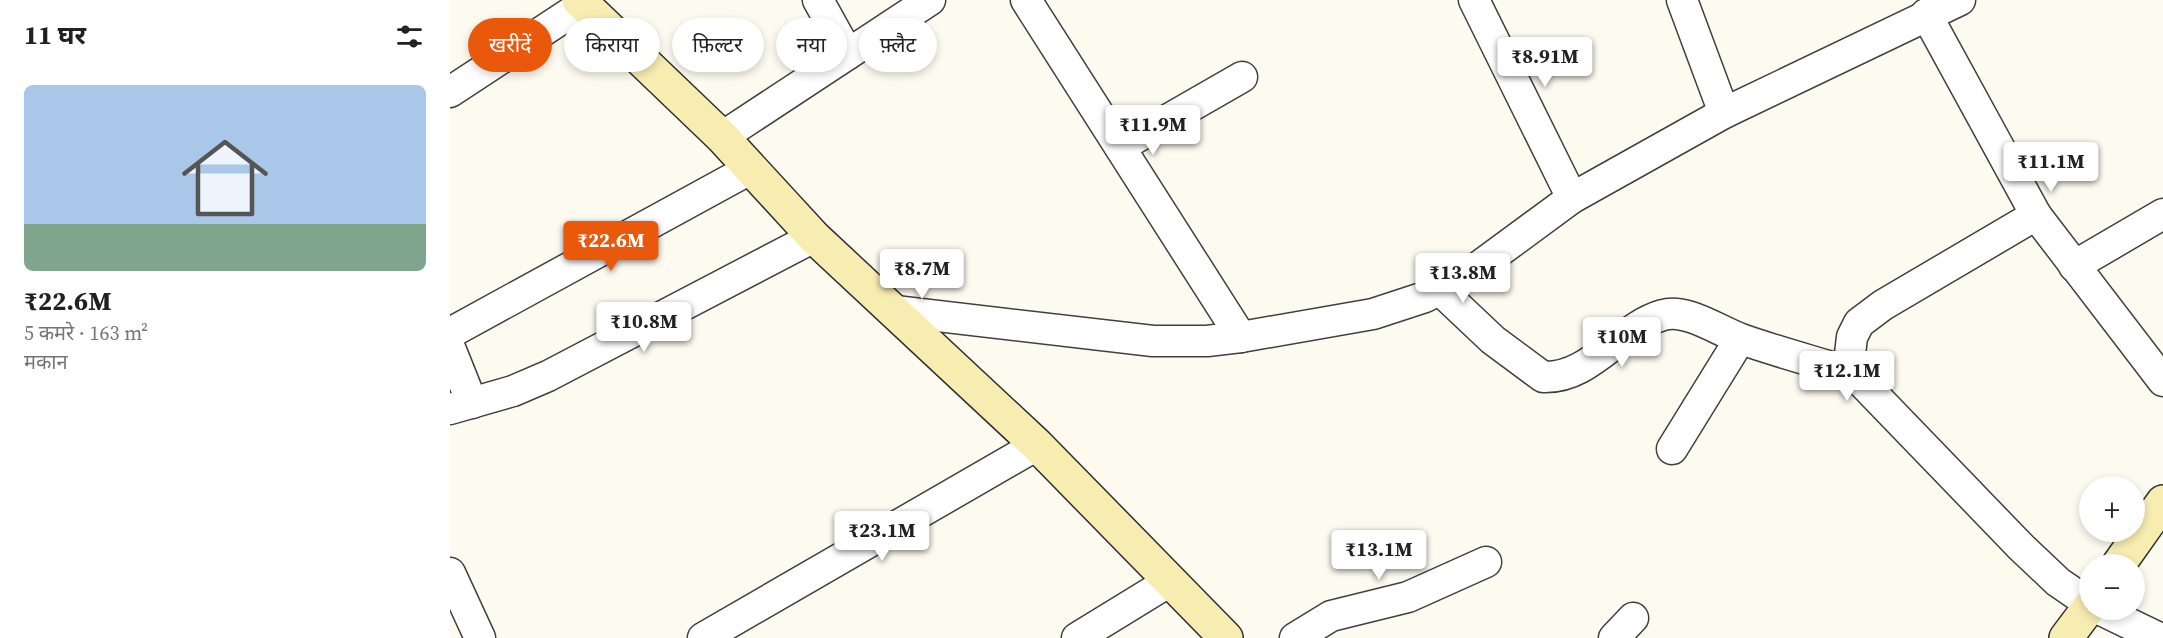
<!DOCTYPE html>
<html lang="hi">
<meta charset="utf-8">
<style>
body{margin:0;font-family:"Source Serif 4","Noto Sans Devanagari",serif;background:#f2f2f2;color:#202124;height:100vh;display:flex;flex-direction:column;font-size:22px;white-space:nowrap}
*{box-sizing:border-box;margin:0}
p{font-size:20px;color:#757577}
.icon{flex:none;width:33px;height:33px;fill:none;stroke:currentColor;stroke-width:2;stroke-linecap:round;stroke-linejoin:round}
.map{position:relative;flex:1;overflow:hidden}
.details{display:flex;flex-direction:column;background:#fff;width:450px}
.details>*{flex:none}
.guide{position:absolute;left:18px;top:18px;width:570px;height:54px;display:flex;gap:12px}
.fabs{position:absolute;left:1629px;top:476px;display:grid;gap:12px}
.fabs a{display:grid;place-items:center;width:66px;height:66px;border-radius:50%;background:#fff;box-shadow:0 3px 9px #0003;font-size:30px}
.price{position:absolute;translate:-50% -51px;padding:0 14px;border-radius:6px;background:#fff;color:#222;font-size:20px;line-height:39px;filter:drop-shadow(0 2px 3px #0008)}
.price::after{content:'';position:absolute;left:50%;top:36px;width:18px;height:14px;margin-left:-9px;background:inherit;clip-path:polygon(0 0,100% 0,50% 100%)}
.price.current{background:#ea580c;color:#fff}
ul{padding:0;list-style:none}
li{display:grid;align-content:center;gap:12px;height:318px;padding:0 24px}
li span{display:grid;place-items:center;height:186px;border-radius:9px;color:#555}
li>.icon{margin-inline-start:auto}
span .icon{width:108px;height:108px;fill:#fffc;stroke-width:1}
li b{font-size:26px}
h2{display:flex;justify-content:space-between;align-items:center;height:72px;padding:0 24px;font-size:26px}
.chip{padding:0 21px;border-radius:27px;background:#fff;box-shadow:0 3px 9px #0003;font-size:21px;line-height:54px}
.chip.current{background:#ea580c;color:#fff}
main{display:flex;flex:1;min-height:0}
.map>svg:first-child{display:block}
</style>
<main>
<section class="details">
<h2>11 घर<svg class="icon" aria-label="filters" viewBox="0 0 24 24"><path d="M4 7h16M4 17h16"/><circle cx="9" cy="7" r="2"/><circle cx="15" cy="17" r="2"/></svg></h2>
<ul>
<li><span style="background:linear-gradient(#a9c7e8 75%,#7fa58c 0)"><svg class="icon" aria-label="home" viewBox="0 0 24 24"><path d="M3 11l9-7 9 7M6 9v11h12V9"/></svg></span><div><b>₹22.6M</b><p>5 कमरे · 163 m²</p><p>मकान</p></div></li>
</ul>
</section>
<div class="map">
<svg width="1713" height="638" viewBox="0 0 1713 638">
<rect width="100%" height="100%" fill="#fdfaf0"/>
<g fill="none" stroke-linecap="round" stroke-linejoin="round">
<defs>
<g id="street">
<polyline points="368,0 398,54"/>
<polyline points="576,0 791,337"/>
<polyline points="1024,0 1122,198"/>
<polyline points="1232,0 1274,113"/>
<polyline points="1476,14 1586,215 1713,381"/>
<polyline points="0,92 134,4"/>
<polyline points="272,137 480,0"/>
<polyline points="670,147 792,77"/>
<polyline points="1586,215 1433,305 1409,323 1402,337 1400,354 1404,374 1571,547 1608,582 1640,604"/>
<polyline points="1624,266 1713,214"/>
<path d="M989,289L1043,340L1093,377C1141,379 1170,327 1213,315C1236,308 1269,331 1291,339C1328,352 1366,362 1404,374"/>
<polyline points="445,311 703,341 757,341 791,337 923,314 975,297 1020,273 1122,198 1274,113 1510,0"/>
<polyline points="0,333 300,169"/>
<polyline points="0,348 22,403"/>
<polyline points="0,409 63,391 98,376 364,237"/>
<polyline points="1222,449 1290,339"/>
<polyline points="0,573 30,638"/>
<polyline points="1649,609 1709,638"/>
<polyline points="253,638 587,445"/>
<polyline points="627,638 720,581"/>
<polyline points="845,638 881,616 958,597 1036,562"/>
<polyline points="1164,638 1183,618"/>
</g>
<g id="secondary">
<polyline points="129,0 272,137 364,237 587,445 776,638"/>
<polyline points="1669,564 1713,502"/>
<polyline points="1616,638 1640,606"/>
</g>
</defs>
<!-- street casing -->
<use href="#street" stroke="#404040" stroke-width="33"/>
<!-- secondary casing -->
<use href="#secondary" stroke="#2f2f2f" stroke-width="36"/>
<!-- street -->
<use href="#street" stroke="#fff" stroke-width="30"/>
<!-- secondary -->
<use href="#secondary" stroke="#f7edb1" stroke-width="33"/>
</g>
</svg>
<div class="fabs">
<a>+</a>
<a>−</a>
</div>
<b class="price" style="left:1095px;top:88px">₹8.91M</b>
<b class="price" style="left:703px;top:156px">₹11.9M</b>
<b class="price" style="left:1601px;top:193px">₹11.1M</b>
<b class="price current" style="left:161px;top:272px">₹22.6M</b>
<b class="price" style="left:472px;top:300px">₹8.7M</b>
<b class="price" style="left:1013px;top:304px">₹13.8M</b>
<b class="price" style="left:194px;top:353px">₹10.8M</b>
<b class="price" style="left:1172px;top:368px">₹10M</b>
<b class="price" style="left:1397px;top:402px">₹12.1M</b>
<b class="price" style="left:432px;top:562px">₹23.1M</b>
<b class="price" style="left:929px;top:581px">₹13.1M</b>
<div class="guide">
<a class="chip current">खरीदें</a>
<a class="chip">किराया</a>
<a class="chip">फ़िल्टर</a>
<a class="chip">नया</a>
<a class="chip">फ़्लैट</a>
</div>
</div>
</main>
